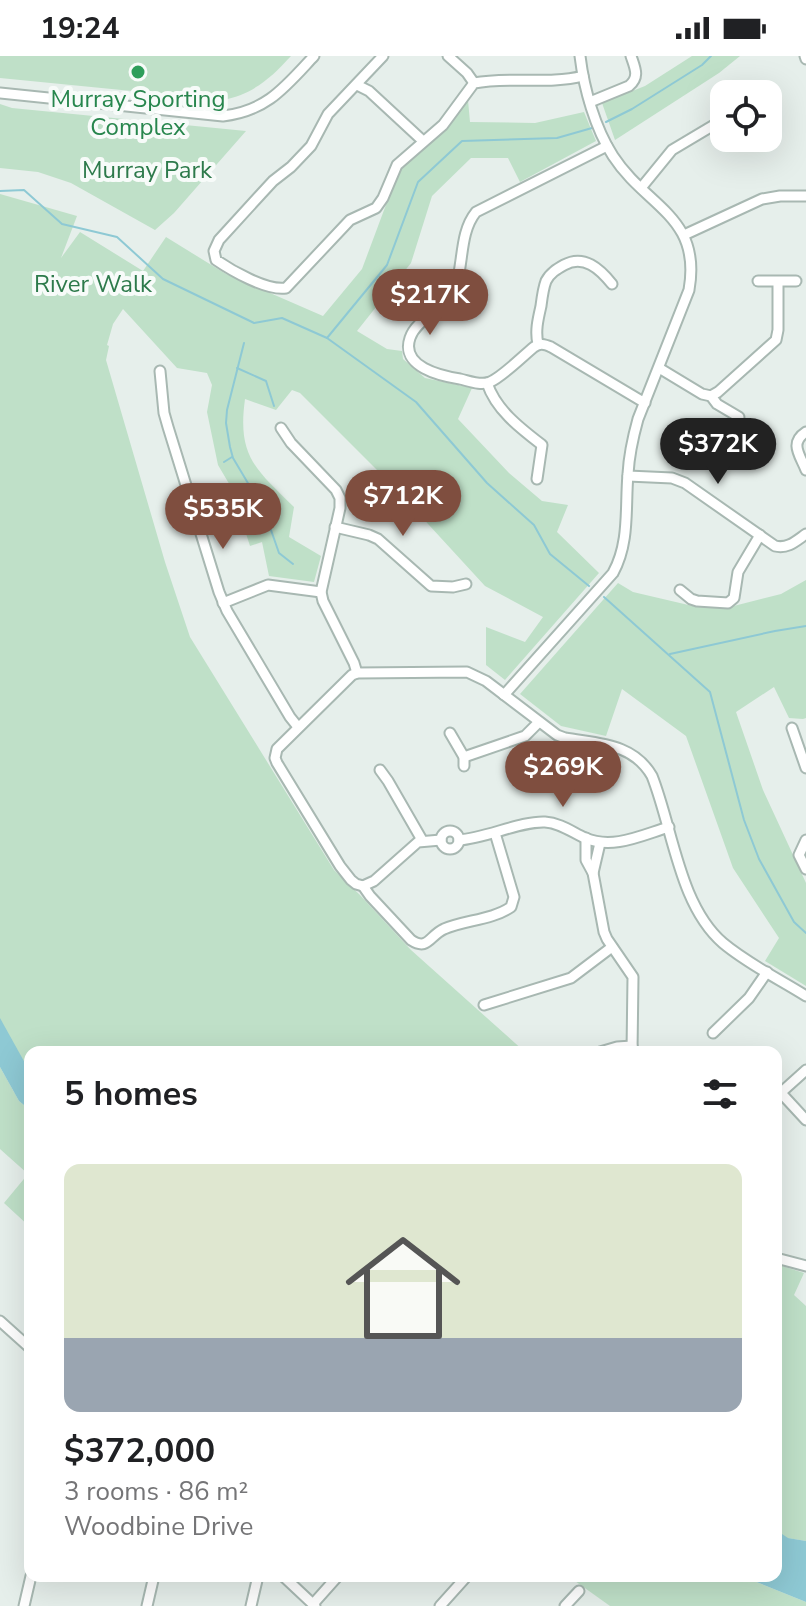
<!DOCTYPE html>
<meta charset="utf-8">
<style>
body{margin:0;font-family:"Nunito Sans",sans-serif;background:#f6f6f6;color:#202124;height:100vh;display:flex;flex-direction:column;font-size:30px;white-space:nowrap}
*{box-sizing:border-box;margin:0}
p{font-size:26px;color:#757577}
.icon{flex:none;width:44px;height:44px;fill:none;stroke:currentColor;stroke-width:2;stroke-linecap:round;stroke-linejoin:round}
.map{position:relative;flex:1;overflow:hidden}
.side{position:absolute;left:24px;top:990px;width:758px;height:536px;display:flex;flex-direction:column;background:#fff;border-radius:16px;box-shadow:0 8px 32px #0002}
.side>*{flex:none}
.tools{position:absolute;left:710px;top:24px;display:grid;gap:16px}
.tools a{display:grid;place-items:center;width:72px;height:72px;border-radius:16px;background:#fff;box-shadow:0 8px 32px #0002;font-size:40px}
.price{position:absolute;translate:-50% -68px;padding:0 18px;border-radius:28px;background:#7f4e3f;color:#fff;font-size:26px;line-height:52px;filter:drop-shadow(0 2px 4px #0008)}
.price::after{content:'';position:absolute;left:50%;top:48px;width:24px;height:18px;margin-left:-12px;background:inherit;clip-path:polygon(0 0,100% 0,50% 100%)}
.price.current{background:#222;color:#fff}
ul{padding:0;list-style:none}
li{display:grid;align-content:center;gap:16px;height:424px;padding:0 40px}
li+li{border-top:2px solid #e0e0e0}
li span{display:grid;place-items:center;height:248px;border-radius:16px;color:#555}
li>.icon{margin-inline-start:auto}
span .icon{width:144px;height:144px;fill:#fffc;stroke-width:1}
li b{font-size:34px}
h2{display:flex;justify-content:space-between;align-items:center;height:96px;padding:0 40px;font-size:34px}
.status{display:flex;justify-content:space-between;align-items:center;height:56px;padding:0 40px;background:#fff;direction:ltr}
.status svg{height:22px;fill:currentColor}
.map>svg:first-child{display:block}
</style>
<div class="status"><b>19:24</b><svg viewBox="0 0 49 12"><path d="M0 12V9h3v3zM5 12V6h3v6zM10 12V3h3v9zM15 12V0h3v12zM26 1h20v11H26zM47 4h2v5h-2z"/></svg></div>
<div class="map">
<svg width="806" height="1550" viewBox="0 0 806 1550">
<rect width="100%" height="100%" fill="#e6efeb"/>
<!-- green -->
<g fill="#bfe0c8">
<path d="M0,0H291C271,22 253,38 223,44L0,22Z"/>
<polygon points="692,0 740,0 719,17 615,84 602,47 645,30"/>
<path d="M468,44L470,66L535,67L584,56L596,85L520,126L508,102H471L432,140L411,207L357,275L387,293L402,295L403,303L425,322L472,332L458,363L509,417L542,445L568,449L557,476L599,517L505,624L486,609V571L525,586L543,561L485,530L395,432L300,337L292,334L276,354L245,343C237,401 256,413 294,451L289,481L321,500L314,526L269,520L262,486L250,490L231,431L218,409L207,356L212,329L207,317L177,312L123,253L113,268L107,289L109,290L106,304L165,506L190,581L334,814L359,838L411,894L525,996H30V1017L0,966V138L77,160L61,202L80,176L143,215L166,181L226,218L323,260L362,213L399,114L413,97L448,69Z"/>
<polygon points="0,48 12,52 246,75 174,157 155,174 71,127 38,116 0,112"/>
<polygon points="806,524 806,662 803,663 789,662 774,631 736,656 763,734 806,827 806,930 765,905 779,882 733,812 686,680 622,633 606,680 561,670 520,638 618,527 633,536 697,551 726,552 781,538"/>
<polygon points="0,1011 19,1045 30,1054 30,1171 4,1147 28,1118 0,1093"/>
<polygon points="776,1208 804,1217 794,1239 806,1250 806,1485 787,1482 776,1476"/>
<polygon points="568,1520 742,1520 806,1546 806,1550 610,1550"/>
</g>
<!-- water -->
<g fill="#8ec9d4">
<polygon points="0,962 30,1016 30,1054 19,1045 0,1011"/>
<polygon points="776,1474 788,1482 806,1485 806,1546 742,1520 776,1520"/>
</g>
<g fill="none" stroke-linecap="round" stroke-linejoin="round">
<!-- stream -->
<g stroke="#8ec9d4" stroke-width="2">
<polyline points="606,66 632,53 702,9 711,0"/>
<polyline points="0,135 24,134 62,168 117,181 163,223 250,265 254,267 282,262 327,282 416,346 487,427 534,469 550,498 589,530"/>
<polyline points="327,282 387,209 418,126 462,85 557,82 592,72"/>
<polyline points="244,287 227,354 226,367 230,391 233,402 264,454 279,497 293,508"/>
<polyline points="237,312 266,325 274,350"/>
<polyline points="224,406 232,401"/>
<polyline points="604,541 710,636 744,764 759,803 794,866 806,877"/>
<polyline points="670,598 775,575 806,570"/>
</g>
<defs>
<g id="minor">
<path d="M383,0L328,58L311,90L291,111L273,125L261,138L219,184L214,195L216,204C232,215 267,235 286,232L350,164L376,152L383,142L397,109L443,69L474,27C510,20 548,29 583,20"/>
<polyline points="448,0 467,17 474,27"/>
<polyline points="805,0 806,3"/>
<polyline points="357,29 369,35 423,85"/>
<path d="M0,37L223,60C267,55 285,31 314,0"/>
<path d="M590,46L629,30C640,21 635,12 631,0"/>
<path d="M607,90L476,156C459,177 464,208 455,233C447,254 417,261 410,282C400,311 441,320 460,323C469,325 481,330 490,326C502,321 523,300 534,291C540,287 544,288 551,291L645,347"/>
<polyline points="641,132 672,94 724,63"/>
<polyline points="684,179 762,143 780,140 806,140"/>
<polyline points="758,225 796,225"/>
<path d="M538,288C535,275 538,263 541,250C542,242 543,233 546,225C550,217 557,213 564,209C584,198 600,213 612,228"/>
<polyline points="659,312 702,338 711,340 717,348 739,361"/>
<polyline points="160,315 164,357 168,371 219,536 227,555 290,661 298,671"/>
<path d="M487,327C496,354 520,372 542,389L537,423"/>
<polyline points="711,340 718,336 776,284 778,274 778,226"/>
<polyline points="281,372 291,387 336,434 340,442 340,452 321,536 323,545 354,607 357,617"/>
<path d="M806,376C789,387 800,399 806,414"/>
<path d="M628,420L672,422L685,427L775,490C788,493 796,485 806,478"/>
<polyline points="335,471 369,479 378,483 431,530 453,531 466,528"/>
<polyline points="680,534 691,543 697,545 728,547 734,542 738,516 760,479"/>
<polyline points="223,547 268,529 321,536"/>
<path d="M504,639L613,517C630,486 625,452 628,418C629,399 633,381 638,363L689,234C702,160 646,151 613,100C595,72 584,33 580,0"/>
<polyline points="792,672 806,712"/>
<polyline points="450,677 464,701 464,710"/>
<polyline points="464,701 525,680 539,666"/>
<polyline points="380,714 388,725 422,784"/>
<circle cx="450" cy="784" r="9"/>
<polyline points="586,782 586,804 593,817 604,876 607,883 633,921 632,996"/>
<path d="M459,784C486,782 521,765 545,766C560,767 572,776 585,782C613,794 642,779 669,771"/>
<polyline points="806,784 799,799 806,813"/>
<polyline points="593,817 600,787"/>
<path d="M363,830L356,828L351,824L340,810L277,707L275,702L277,693L352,619L357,617L467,616L486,625L557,679L565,682C599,688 633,687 652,720C673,773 679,849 723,887C748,908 779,923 806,940"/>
<path d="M363,830L370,840L411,884C428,895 429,880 444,873C465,864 492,864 511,851L514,841L495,777"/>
<polyline points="363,830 374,825 418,786 441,784"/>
<polyline points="484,949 571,922 612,891"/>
<polyline points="713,977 749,942 767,916"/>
<polyline points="600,996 617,991 632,990"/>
<polyline points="781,1037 806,1064"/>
<polyline points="776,1041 806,1014"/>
<polyline points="776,1202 806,1210"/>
<polyline points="0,1265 30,1292"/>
<polyline points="283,1520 315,1550"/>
<polyline points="313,1548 338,1520"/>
<polyline points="24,1550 31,1520"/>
<polyline points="147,1550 154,1520"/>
<polyline points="251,1550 258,1520"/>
<polyline points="440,1550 467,1520"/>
<polyline points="565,1550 579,1535"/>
</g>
</defs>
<!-- minor casing -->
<use href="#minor" stroke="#a8b8b2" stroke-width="13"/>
<!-- minor -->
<use href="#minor" stroke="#fff" stroke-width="9"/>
</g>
<!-- markers -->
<circle fill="#2e9e5b" stroke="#f7fbf9" stroke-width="3" cx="138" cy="16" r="8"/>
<g text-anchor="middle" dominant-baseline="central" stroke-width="8" stroke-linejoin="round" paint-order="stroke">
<!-- leisure labels -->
<g font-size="24" fill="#27864d" stroke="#f7fbf9">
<text x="138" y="43">Murray Sporting<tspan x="138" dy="28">Complex</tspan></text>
</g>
<!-- park labels -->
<g font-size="24" fill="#2d7a4b" stroke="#f7fbf9">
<text x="147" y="114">Murray Park</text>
<text x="93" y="228">River Walk</text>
</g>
</g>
</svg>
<div class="tools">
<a><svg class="icon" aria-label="locate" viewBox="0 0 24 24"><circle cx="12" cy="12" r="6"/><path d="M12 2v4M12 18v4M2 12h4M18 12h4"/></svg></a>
</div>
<b class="price" style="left:430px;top:281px">$217K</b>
<b class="price current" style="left:718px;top:430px">$372K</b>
<b class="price" style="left:403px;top:482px">$712K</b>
<b class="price" style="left:223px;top:495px">$535K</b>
<b class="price" style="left:563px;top:753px">$269K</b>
<section class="side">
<h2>5 homes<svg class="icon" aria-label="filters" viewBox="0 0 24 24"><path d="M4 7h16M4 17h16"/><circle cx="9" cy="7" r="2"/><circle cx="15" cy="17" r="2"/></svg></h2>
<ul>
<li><span style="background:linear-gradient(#dfe7d0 70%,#9aa5b1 0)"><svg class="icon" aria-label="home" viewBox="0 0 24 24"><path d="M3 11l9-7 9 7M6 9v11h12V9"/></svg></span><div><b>$372,000</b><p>3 rooms · 86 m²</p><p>Woodbine Drive</p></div></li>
</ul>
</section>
</div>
